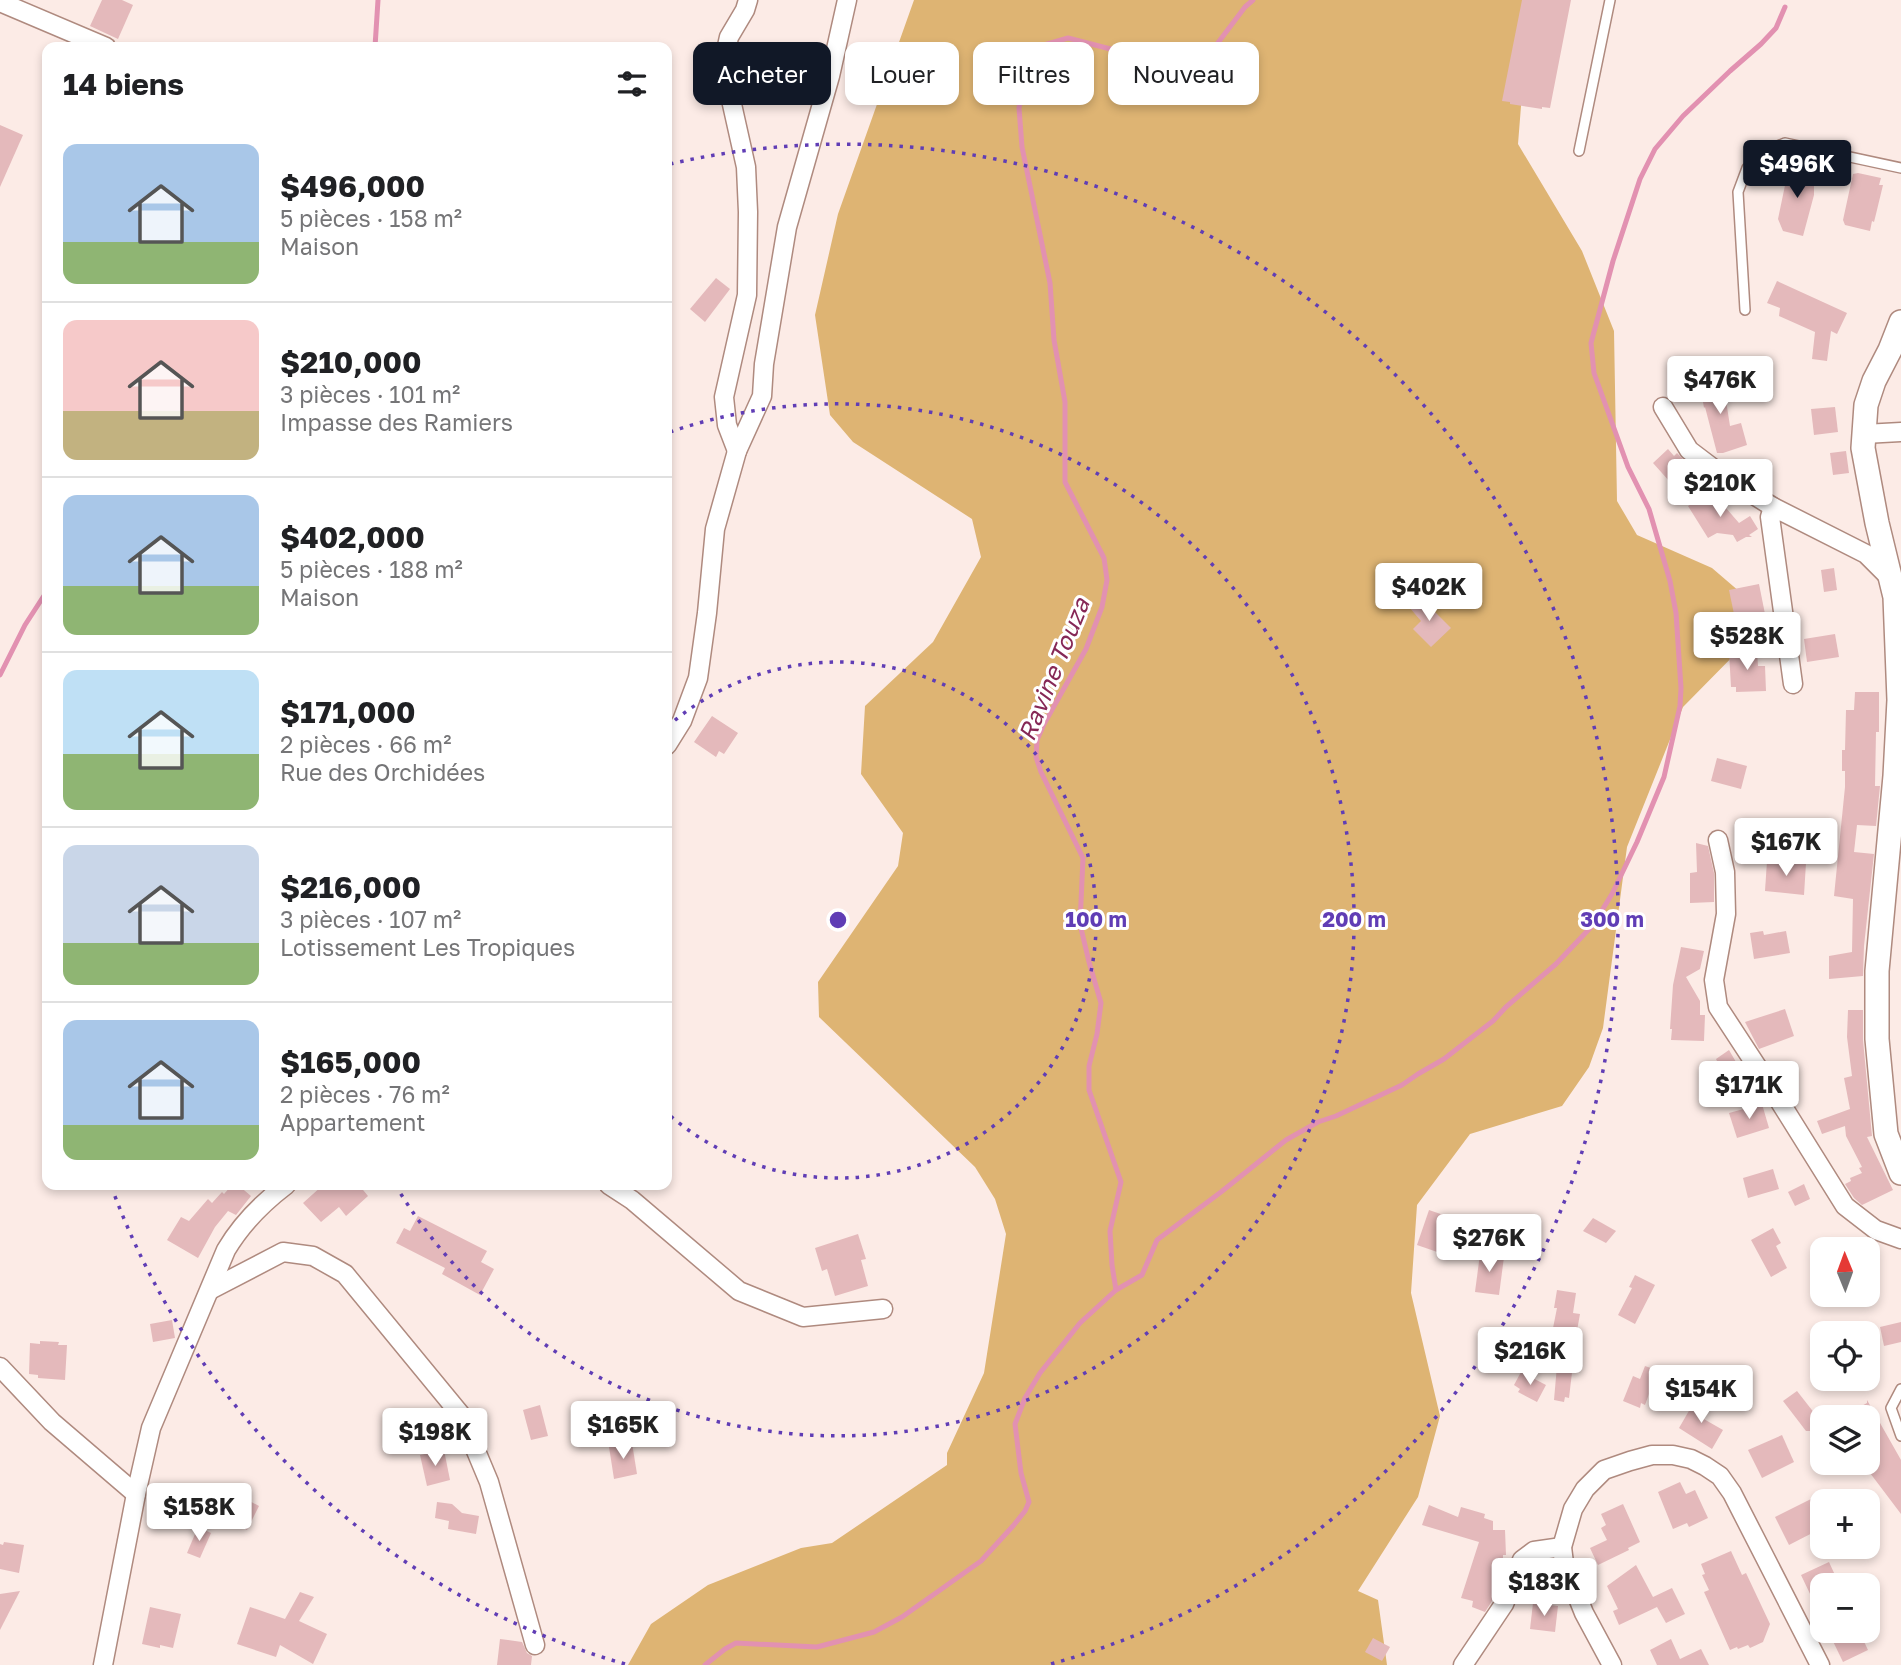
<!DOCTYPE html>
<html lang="fr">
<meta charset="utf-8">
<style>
body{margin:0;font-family:"Golos Text",sans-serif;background:#f6f6f6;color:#202124;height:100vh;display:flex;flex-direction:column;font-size:26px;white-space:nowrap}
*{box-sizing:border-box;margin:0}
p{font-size:23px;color:#757577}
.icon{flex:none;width:38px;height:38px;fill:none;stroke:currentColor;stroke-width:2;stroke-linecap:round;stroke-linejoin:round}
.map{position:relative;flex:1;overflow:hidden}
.details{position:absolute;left:42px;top:42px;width:630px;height:1148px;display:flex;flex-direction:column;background:#fff;border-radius:14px;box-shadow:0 4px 10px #0003}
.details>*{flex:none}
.banner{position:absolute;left:693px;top:42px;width:665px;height:63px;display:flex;gap:14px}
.needle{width:46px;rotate:359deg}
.tools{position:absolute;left:1810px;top:1237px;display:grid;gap:14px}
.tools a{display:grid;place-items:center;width:70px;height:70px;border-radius:14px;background:#fff;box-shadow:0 4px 10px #0003;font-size:35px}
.price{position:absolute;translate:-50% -60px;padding:0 16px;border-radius:7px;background:#fff;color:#222;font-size:23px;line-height:46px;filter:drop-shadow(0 2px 4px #0008)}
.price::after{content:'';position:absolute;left:50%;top:42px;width:21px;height:16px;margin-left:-10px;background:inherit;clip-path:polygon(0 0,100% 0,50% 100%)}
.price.on{background:#111827;color:#fff}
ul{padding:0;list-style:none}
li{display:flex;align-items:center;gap:21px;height:175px;padding:0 21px}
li+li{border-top:2px solid #e0e0e0}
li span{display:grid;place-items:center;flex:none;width:196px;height:140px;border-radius:14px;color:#555}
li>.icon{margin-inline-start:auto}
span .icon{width:84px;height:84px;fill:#fffc;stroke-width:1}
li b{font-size:30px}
h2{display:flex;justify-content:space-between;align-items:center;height:84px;padding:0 21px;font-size:30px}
.pill{padding:0 24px;border-radius:14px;background:#fff;box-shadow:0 4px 10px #0003;font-size:24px;line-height:63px}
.pill.on{background:#111827;color:#fff}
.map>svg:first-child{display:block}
</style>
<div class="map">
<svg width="1901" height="1665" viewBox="0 0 1901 1665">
<rect width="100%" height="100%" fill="#fcebe6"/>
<!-- green -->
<polygon fill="#deb473" points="914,0 1549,0 1525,56 1518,144 1582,251 1614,331 1617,501 1637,535 1712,568 1747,598 1748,641 1683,707 1627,847 1603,1028 1589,1067 1562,1106 1470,1134 1417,1205 1411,1293 1440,1416 1418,1497 1358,1591 1378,1600 1387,1665 628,1665 651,1624 708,1585 801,1548 832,1543 947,1465 947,1453 984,1373 1006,1234 995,1199 975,1167 819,1017 818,982 898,866 903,833 861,774 865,706 933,642 981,557 972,519 853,442 830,415 815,315 838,214"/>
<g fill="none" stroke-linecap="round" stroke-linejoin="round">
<!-- stream -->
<g stroke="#e291b1" stroke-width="5">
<polyline points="375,47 378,0"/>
<polyline points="0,675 25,625 47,591"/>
<polyline points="1116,1290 1112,1265 1110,1231 1121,1182 1089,1090 1089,1066 1097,1034 1101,1003 1089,962 1080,924 1083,858 1041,772 1036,757 1037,740 1044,724 1086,649 1102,607 1107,580 1104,558 1065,482 1065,402 1054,340 1050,283 1022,147 1019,108 1026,64 1044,45 1068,38 1153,60 1186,58 1214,48 1245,7 1253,0"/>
<polyline points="705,1665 725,1649 736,1643 817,1647 874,1632 902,1617 981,1561 1013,1526 1025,1511 1029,1502 1021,1473 1015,1424 1025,1398 1040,1373 1080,1323 1116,1290 1142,1275 1157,1240 1221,1192 1286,1140 1318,1122 1336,1116 1402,1085 1418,1074 1444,1059 1493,1021 1506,1007 1556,964 1593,925 1612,894 1637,842 1664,777 1680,706 1681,688 1676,613 1670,581 1649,509 1628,467 1594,373 1591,343 1613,261 1640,179 1655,149 1683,116 1730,71 1761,44 1776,28 1785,7"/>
</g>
</g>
<!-- building -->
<g fill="#e4b9bb">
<polygon points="102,0 122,0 133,5 118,39 90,26"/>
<polygon points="1522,0 1571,0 1550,108 1542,107 1542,109 1510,104 1510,102 1502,101"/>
<polygon points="760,45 774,60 776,71 769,84 757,88 749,87 743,81 739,76 738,68 742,58"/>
<polygon points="0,125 23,135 0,187"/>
<polygon points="1796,164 1814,167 1814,195 1803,236 1783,231 1778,219 1788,171 1795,169"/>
<polygon points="1858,173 1881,178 1879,185 1883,185 1876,214 1874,222 1872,221 1870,231 1845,225 1843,220 1853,174"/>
<polygon points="716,278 730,289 705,322 690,309"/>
<polygon points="1777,281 1847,313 1837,334 1831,331 1827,361 1812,359 1815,332 1779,316 1780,308 1767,303"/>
<polygon points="1722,375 1730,426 1741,423 1747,445 1723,453 1717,453 1705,407 1704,408 1699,378"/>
<polygon points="1835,407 1838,432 1814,435 1811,409"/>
<polygon points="1668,449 1674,456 1677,453 1689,465 1670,482 1653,463"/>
<polygon points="1846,451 1849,473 1833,475 1830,453"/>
<polygon points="1712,492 1739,523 1750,516 1758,529 1749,535 1752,537 1746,537 1737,542 1733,535 1717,533 1708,538 1688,506"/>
<polygon points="1834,568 1837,590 1824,592 1821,570"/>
<polygon points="1759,584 1765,614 1735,619 1729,590"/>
<polygon points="1420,597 1451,628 1431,647 1413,629 1421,621 1409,607"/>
<polygon points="1835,634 1839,657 1807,662 1804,639"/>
<polygon points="1757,651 1758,666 1765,666 1766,691 1736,692 1736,687 1731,687 1729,652"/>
<polygon points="1855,692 1879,692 1879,732 1876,732 1875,786 1880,786 1876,826 1857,825 1854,852 1874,854 1864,946 1863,976 1829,979 1829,956 1852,952 1853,899 1834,896 1845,787 1845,771 1842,771 1842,750 1845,750 1846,710 1854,710"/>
<polygon points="712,716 738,733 724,754 719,751 716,757 694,742"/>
<polygon points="1717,758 1747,766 1741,789 1711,781"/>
<polygon points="1696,843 1708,846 1714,873 1714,902 1690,903 1690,873 1697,872"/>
<polygon points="1767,861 1806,863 1804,895 1765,891"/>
<polygon points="1763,931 1764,935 1786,931 1790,953 1754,959 1750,933"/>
<polygon points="1681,947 1704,951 1700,969 1686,977 1700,1001 1700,1015 1705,1015 1704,1041 1671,1040 1672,1029 1670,1029 1673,985"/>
<polygon points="1785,1009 1794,1036 1759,1049 1745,1022"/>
<polygon points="1848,1010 1863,1010 1863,1040 1872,1136 1867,1137 1893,1190 1862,1205 1854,1198 1845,1184 1851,1181 1850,1178 1862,1173 1859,1168 1862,1167 1846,1136 1845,1126 1822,1134 1817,1121 1850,1109 1844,1078 1852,1076 1847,1037"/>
<polygon points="1729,1050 1743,1074 1721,1088 1708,1068 1717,1061 1716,1059"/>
<polygon points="1762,1104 1769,1128 1737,1138 1729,1113"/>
<polygon points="1773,1169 1779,1189 1748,1198 1743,1178"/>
<polygon points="1804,1184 1810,1199 1795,1206 1788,1192"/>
<polygon points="232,1185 238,1185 251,1196 236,1215 228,1211 215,1227 198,1258 167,1240 181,1217 189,1221 208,1199 212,1203 222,1192 224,1194"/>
<polygon points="323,1185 359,1185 368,1196 346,1216 339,1207 321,1222 303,1203"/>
<polygon points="1429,1210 1455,1219 1443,1254 1417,1245"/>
<polygon points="418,1216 487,1251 481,1262 494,1269 480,1295 442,1274 445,1268 396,1243 404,1228 410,1231"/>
<polygon points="1593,1218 1616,1231 1606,1243 1583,1231"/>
<polygon points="1773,1228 1781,1243 1776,1246 1787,1268 1771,1277 1751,1240"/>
<polygon points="858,1234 866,1259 861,1260 868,1286 835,1296 827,1269 822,1271 815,1248"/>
<polygon points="1480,1254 1504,1257 1499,1295 1475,1292"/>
<polygon points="1635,1275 1655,1285 1635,1324 1618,1315 1632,1288 1629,1287"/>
<polygon points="1557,1290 1576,1293 1573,1313 1580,1314 1571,1364 1573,1364 1569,1398 1565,1397 1564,1402 1554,1400 1558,1354 1548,1353 1557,1308 1554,1308"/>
<polygon points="172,1320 175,1338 153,1342 150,1324"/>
<polygon points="1901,1322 1901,1342 1884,1346 1880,1327"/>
<polygon points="40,1341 59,1342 58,1345 67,1345 65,1380 38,1378 38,1375 29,1374 30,1343 40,1344"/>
<polygon points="1645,1366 1676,1377 1668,1397 1665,1395 1663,1400 1649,1394 1645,1405 1641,1403 1640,1408 1623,1401 1633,1376 1640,1379"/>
<polygon points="1521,1372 1546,1385 1537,1402 1518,1392 1520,1389 1514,1385"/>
<polygon points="1797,1391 1822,1423 1811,1431 1806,1431 1783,1401"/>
<polygon points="1697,1397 1710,1404 1702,1418 1723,1430 1712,1449 1679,1428"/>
<polygon points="1867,1400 1901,1460 1901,1514 1867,1469 1867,1456 1874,1451 1867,1438 1867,1418 1840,1418 1867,1403"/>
<polygon points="540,1405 548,1436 531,1440 523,1410"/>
<polygon points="1782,1435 1794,1462 1762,1478 1748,1450"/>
<polygon points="632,1443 637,1474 614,1479 609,1447"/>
<polygon points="444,1450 450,1480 427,1486 420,1455"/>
<polygon points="1680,1482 1686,1494 1695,1490 1708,1518 1689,1527 1687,1523 1673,1529 1658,1492"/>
<polygon points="165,1485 185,1495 178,1509 158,1499"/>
<polygon points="1817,1496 1822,1506 1822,1528 1789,1545 1775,1517"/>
<polygon points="244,1498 259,1506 247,1530 232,1521"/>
<polygon points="437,1502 452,1504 462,1513 479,1516 476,1534 448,1529 449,1521 435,1518"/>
<polygon points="1623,1504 1640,1542 1628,1548 1629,1550 1598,1565 1590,1548 1607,1540 1601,1528 1606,1525 1601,1514"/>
<polygon points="1429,1505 1458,1517 1461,1507 1485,1514 1484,1518 1493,1521 1493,1530 1505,1530 1506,1555 1503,1555 1503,1563 1492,1601 1485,1612 1472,1607 1473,1601 1461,1598 1479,1542 1422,1525"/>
<polygon points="198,1527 211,1533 200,1558 187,1553"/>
<polygon points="4,1542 24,1545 19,1573 0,1569 0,1544 3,1545"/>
<polygon points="1731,1551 1742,1575 1746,1573 1770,1624 1763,1642 1750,1648 1748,1645 1738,1649 1737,1647 1730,1650 1704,1592 1709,1590 1702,1575 1705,1574 1701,1564"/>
<polygon points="1829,1562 1840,1586 1822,1586 1822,1619 1801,1575"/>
<polygon points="1636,1565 1653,1597 1672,1588 1685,1614 1666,1623 1657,1607 1619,1625 1613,1611 1618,1609 1607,1586"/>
<polygon points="20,1591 0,1630 0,1594"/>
<polygon points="300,1592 314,1597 299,1621 327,1634 313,1664 280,1645 276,1657 237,1644 250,1607 285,1619"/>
<polygon points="1533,1603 1558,1606 1555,1632 1530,1629"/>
<polygon points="150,1607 181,1614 173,1648 160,1645 160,1648 142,1644"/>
<polygon points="1828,1631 1859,1631 1868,1650 1843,1662"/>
<polygon points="1373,1638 1390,1647 1382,1661 1365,1652"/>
<polygon points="500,1639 522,1642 527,1653 532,1656 531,1665 497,1665"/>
<polygon points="1671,1639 1680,1659 1701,1649 1709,1665 1657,1665 1650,1650"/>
</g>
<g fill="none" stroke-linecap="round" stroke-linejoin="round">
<defs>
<g id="service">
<polyline points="1579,151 1610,0"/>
<polyline points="1745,310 1738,192 1747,168 1764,152 1785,143 1901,168"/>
<polyline points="1901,1389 1891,1408 1901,1436"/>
</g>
<g id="minor">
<polyline points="0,2 106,47"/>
<polyline points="1663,407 1689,450 1722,475 1773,507"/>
<polyline points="1864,434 1901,432"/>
<polyline points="737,451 727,425 724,397 747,295 748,212 746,167 723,64 729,37 745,10 748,0"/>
<polyline points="1793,684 1770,517 1773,507 1866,554 1889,577"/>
<polyline points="667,745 682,721 698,678 707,613 715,529 737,451 762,396 764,364 787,227 830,76 847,0"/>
<polyline points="1718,840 1725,872 1726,914 1714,980 1718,1007 1775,1094 1845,1206 1876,1230 1901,1239"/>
<polyline points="609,1185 632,1200 739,1291 803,1317 883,1309"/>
<polyline points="210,1290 283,1252 313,1256 345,1274 461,1415 489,1482 535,1645"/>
<polyline points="0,1367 52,1422 136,1494"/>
<path d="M103,1665L136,1494L151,1428L226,1250C242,1223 261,1204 286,1185"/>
<polyline points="1463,1665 1504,1604 1522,1560 1534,1551 1562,1547"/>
<polyline points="1612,1665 1584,1613 1564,1563 1562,1547 1573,1509 1585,1489 1604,1470 1630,1461 1652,1455 1673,1455 1691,1459 1705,1466 1720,1476 1732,1493 1820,1665"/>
</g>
<polyline id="tertiary" points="1901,322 1890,350 1874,381 1866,405 1863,448 1877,523 1895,597 1899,700 1895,776 1877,971 1877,1039 1886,1134 1901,1173"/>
</defs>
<!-- service casing -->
<use href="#service" stroke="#af8a7f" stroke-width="12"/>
<!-- minor casing -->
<use href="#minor" stroke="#af8a7f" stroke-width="21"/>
<!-- tertiary casing -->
<use href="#tertiary" stroke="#af8a7f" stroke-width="26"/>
<!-- service -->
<use href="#service" stroke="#fff" stroke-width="9"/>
<!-- minor -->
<use href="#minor" stroke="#fff" stroke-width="18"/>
<!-- tertiary -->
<use href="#tertiary" stroke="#fff" stroke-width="23"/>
</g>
<!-- distance rings -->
<g fill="none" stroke="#603db5" stroke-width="3.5" stroke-dasharray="3.5 7">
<path d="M667 727A258 258 0 1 1 667 1113"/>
<path d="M670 432A516 516 0 1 1 396 1186"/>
<path d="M625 1664A774 774 0 0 1 113 1191M670 164A774 774 0 0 1 1051 1664"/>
</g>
<g text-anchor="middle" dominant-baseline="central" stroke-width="6" stroke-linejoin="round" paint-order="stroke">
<!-- water labels -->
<g font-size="24" font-style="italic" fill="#862856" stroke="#fff">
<text transform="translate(1053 669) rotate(-68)">Ravine Touza</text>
</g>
</g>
<circle cx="838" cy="920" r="10" fill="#603db5" stroke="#fff" stroke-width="3.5"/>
<g font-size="21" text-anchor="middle" font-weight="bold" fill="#603db5" stroke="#fff" stroke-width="6" stroke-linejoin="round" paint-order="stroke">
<text x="1096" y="927">100 m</text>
<text x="1354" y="927">200 m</text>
<text x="1612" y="927">300 m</text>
</g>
</svg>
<div class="tools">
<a><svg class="needle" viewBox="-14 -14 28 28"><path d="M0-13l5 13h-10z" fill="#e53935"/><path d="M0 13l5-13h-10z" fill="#757577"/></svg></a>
<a><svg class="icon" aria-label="locate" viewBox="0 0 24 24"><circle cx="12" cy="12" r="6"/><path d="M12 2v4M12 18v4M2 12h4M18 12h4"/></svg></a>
<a><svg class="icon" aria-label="layers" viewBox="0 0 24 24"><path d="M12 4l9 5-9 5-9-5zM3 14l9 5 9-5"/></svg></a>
<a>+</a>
<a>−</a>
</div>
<b class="price on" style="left:1797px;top:200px">$496K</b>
<b class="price" style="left:1720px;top:416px">$476K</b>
<b class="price" style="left:1720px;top:519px">$210K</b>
<b class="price" style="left:1429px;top:623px">$402K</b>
<b class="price" style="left:1747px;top:672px">$528K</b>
<b class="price" style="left:1786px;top:878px">$167K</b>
<b class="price" style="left:1749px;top:1121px">$171K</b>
<b class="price" style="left:1489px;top:1274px">$276K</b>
<b class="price" style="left:1530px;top:1387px">$216K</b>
<b class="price" style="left:1701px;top:1425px">$154K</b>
<b class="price" style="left:623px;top:1461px">$165K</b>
<b class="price" style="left:435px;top:1468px">$198K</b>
<b class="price" style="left:199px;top:1543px">$158K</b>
<b class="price" style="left:1544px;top:1618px">$183K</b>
<div class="banner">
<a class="pill on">Acheter</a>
<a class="pill">Louer</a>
<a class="pill">Filtres</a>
<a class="pill">Nouveau</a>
</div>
<section class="details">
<h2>14 biens<svg class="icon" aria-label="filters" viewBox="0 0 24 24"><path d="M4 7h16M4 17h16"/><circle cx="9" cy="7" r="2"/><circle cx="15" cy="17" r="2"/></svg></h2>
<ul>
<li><span style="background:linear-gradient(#a9c7e8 70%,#8fb573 0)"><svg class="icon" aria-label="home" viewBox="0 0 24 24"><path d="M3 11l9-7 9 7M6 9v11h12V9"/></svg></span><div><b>$496,000</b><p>5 pièces · 158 m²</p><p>Maison</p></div></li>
<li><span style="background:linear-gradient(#f6c9c9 65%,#c2b280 0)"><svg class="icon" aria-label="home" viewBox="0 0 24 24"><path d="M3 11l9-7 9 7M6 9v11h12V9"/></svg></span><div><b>$210,000</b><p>3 pièces · 101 m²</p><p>Impasse des Ramiers</p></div></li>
<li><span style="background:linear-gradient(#a9c7e8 65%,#8fb573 0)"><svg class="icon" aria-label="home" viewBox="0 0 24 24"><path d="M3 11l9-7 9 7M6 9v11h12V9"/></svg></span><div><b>$402,000</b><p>5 pièces · 188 m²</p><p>Maison</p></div></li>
<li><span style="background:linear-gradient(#bfe0f5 60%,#8fb573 0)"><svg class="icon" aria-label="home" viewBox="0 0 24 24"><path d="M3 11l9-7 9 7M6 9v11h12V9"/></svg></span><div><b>$171,000</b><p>2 pièces · 66 m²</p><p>Rue des Orchidées</p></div></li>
<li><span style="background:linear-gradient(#c9d6e8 70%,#8fb573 0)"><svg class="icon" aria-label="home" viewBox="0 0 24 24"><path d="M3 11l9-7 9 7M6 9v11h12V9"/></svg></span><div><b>$216,000</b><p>3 pièces · 107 m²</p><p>Lotissement Les Tropiques</p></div></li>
<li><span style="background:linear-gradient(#a9c7e8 75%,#8fb573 0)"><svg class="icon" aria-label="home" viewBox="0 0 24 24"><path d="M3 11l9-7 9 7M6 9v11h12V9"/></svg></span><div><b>$165,000</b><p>2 pièces · 76 m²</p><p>Appartement</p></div></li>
</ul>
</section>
</div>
